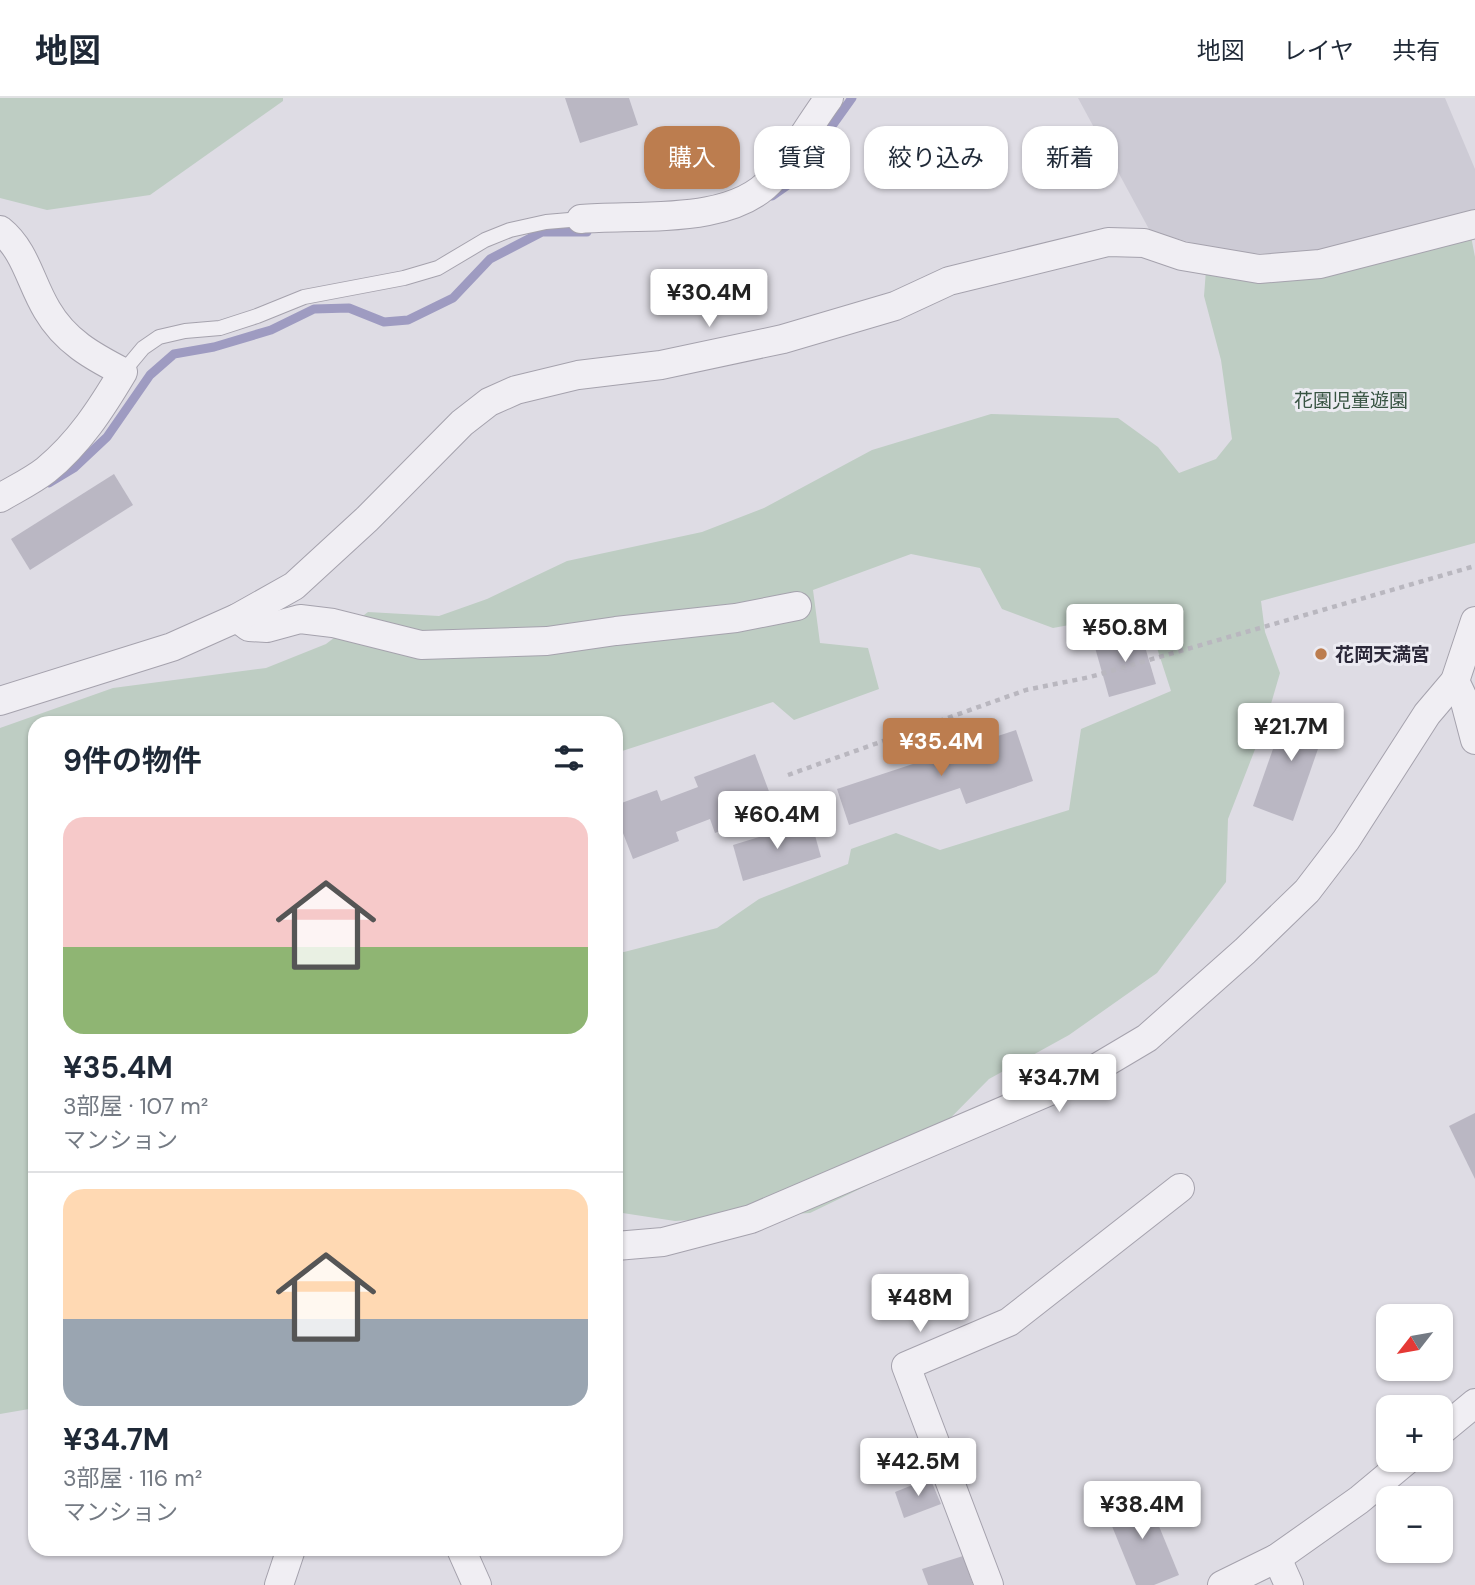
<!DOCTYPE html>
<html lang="ja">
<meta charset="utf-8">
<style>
body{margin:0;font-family:"DM Sans","Noto Sans JP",sans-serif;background:#f2f2f3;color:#1f2937;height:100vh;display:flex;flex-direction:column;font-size:26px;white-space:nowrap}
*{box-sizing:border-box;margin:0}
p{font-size:23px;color:#747a83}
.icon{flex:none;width:38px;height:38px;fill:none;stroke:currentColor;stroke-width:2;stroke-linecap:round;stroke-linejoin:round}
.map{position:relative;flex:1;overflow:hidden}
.drawer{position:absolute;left:28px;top:618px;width:595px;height:840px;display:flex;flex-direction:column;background:#fff;border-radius:21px;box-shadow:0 2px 5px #0004}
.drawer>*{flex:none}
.hud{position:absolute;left:644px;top:28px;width:665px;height:63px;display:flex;gap:14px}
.needle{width:46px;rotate:239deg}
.fabs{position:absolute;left:1376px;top:1206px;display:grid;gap:14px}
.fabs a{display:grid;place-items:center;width:77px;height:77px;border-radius:14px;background:#fff;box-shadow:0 2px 5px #0004;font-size:35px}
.price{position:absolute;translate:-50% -60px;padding:0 16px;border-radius:7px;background:#fff;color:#222;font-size:23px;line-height:46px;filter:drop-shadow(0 2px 4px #0008)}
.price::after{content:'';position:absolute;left:50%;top:42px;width:21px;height:16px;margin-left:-10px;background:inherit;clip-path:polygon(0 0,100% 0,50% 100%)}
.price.current{background:#bc7d4f;color:#fff}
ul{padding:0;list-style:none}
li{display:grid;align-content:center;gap:14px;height:371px;padding:0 35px}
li+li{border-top:2px solid #e0e1e3}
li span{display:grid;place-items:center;height:217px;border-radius:21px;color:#555}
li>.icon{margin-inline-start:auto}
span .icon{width:126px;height:126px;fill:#fffc;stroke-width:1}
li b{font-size:30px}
h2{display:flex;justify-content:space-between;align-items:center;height:84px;padding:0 35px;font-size:30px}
.tag{padding:0 24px;border-radius:21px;background:#fff;box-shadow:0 2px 5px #0004;font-size:24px;line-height:63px}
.tag.current{background:#bc7d4f;color:#fff}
header{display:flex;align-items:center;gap:42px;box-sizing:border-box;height:98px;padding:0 35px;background:#fff;border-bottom:2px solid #e0e1e3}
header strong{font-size:33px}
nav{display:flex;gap:38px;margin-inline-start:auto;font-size:24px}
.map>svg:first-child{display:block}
</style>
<header>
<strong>地図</strong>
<nav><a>地図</a><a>レイヤ</a><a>共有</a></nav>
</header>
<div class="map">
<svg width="1475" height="1487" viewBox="0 0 1475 1487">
<rect width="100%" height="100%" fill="#dedce4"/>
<!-- built -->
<polygon fill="#cdcbd5" points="1078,0 1445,0 1475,71 1475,111 1311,157 1245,155 1207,149 1150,133"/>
<!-- green -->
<g fill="#becdc3">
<polygon points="0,0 283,0 283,3 150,97 47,112 0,100"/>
<polygon points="1470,133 1475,159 1475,445 1261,503 1265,534 1280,575 1266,623 1228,721 1226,784 1157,875 1069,937 989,981 899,1072 810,1115 675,1123 616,1114 616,854 624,854 717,830 759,801 848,766 851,751 896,735 940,752 1069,712 1081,631 1171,593 1145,513 1053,530 1002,511 980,470 911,456 813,492 820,545 868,550 879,591 794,622 773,604 616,655 616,625 35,625 35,1310 0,1316 0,630 113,590 266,570 326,546 368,514 439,518 487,501 567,463 702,434 764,410 872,352 991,316 1118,320 1158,349 1179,375 1216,361 1232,341 1221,262 1204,198 1206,172"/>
</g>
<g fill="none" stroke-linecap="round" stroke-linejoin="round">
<!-- stream -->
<g stroke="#9e9bc1" stroke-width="9">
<polyline points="772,98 792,84 852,0"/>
<polyline points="49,385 74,370 107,339 150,277 174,256 214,249 271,232 314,211 349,210 384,224 408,222 453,200 490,161 542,134 587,134"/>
</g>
</g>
<!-- building -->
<g fill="#bab7c3">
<polygon points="565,0 629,0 638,27 580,45"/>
<polygon points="114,376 133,407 30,472 11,441"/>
<polygon points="1140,532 1156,586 1109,599 1094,546"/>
<polygon points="1288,608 1328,622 1293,723 1253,708"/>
<polygon points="1016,632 1033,683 966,706 960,690 849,727 837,691"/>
<polygon points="755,656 776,712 715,735 710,721 676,734 679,743 633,761 616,717 616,707 657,692 661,703 698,689 694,679"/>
<polygon points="811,723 821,759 743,783 733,747"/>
<polygon points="1475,1015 1475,1081 1449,1028"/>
<polygon points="930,1380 941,1406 904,1420 895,1394"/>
<polygon points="1145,1394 1179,1477 1154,1487 1136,1487 1105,1411"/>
<polygon points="963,1458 973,1487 928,1487 922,1471"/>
</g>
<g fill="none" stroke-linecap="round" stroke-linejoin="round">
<defs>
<polyline id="lane" points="123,274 143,250 159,239 185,233 220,230 257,218 304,199 404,180 438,170 485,142 510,132 546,124 581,121"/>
<g id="street">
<path d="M581,121C638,116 733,128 773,80C793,56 810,26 829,0"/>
<path d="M0,132C26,153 30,184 47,212C65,243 92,258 123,274C101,311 79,345 46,372C32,383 15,391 0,400"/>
<polyline points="237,520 249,529 267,530 300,521 333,525 421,547 547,543 616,533 736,520 797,508"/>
<polyline points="1455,583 1465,604 1475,642"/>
<polyline points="0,603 172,549 237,520 294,488 367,421 462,325 489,304 516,292 578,277 661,267 783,241 895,208 949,183 1108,144 1144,145 1182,158 1259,171 1320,166 1475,126"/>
<polyline points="616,1148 663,1144 751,1121 1078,981 1147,940 1245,853 1307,793 1346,742 1427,616 1455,583 1475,523"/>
<polyline points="1440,1334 1475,1305"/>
<polyline points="461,1451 477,1487"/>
<polyline points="1277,1460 1289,1487"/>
<polyline points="279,1487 291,1451"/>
<polyline points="989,1487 906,1268 1009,1224 1180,1090"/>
<polyline points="1222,1487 1277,1460 1359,1402 1407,1362"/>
</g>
</defs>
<!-- lane casing -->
<use href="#lane" stroke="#a5a2ad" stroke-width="16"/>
<!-- street casing -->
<use href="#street" stroke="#a5a2ad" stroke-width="30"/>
<!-- path -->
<polyline stroke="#b9b7bf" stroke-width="4.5" stroke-dasharray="5 5" stroke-linecap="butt" points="788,677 1026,592 1090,579 1475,468"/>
<!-- lane -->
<use href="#lane" stroke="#f0eef3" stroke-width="14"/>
<!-- street -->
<use href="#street" stroke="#f0eef3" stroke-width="28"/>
</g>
<!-- markers -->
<circle fill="#bc7d4f" stroke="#ecebf2" stroke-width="2.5" cx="1321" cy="556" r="7"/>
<g text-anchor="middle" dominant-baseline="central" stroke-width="6" stroke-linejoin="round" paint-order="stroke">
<!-- park labels -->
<g font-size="19" fill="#375342" stroke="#ecebf2">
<text x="1351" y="302">花園児童遊園</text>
</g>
<!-- poi labels -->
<g font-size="19" font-weight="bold" fill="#2b2839" stroke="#ecebf2" text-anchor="start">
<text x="1335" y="556">花岡天満宮</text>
</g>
</g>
</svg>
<div class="fabs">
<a><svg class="needle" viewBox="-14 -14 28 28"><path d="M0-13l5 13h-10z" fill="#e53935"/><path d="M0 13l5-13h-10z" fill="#747a83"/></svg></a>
<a>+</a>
<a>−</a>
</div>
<b class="price" style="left:709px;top:231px">¥30.4M</b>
<b class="price" style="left:1125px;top:566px">¥50.8M</b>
<b class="price" style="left:1291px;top:665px">¥21.7M</b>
<b class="price current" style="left:941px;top:680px">¥35.4M</b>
<b class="price" style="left:777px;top:753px">¥60.4M</b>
<b class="price" style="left:1059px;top:1016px">¥34.7M</b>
<b class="price" style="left:920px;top:1236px">¥48M</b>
<b class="price" style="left:918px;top:1400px">¥42.5M</b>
<b class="price" style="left:1142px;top:1443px">¥38.4M</b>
<div class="hud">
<a class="tag current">購入</a>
<a class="tag">賃貸</a>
<a class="tag">絞り込み</a>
<a class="tag">新着</a>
</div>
<section class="drawer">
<h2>9件の物件<svg class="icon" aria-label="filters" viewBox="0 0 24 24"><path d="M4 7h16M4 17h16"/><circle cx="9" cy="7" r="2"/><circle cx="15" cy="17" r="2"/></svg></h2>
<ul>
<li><span style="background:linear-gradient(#f6c9c9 60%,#8fb573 0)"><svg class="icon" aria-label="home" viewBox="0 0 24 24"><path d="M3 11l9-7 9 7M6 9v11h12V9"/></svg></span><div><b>¥35.4M</b><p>3部屋 · 107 m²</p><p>マンション</p></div></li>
<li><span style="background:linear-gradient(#ffd9b3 60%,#9aa5b1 0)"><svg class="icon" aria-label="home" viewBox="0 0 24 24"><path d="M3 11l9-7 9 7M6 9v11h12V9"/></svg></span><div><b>¥34.7M</b><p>3部屋 · 116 m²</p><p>マンション</p></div></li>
</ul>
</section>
</div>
